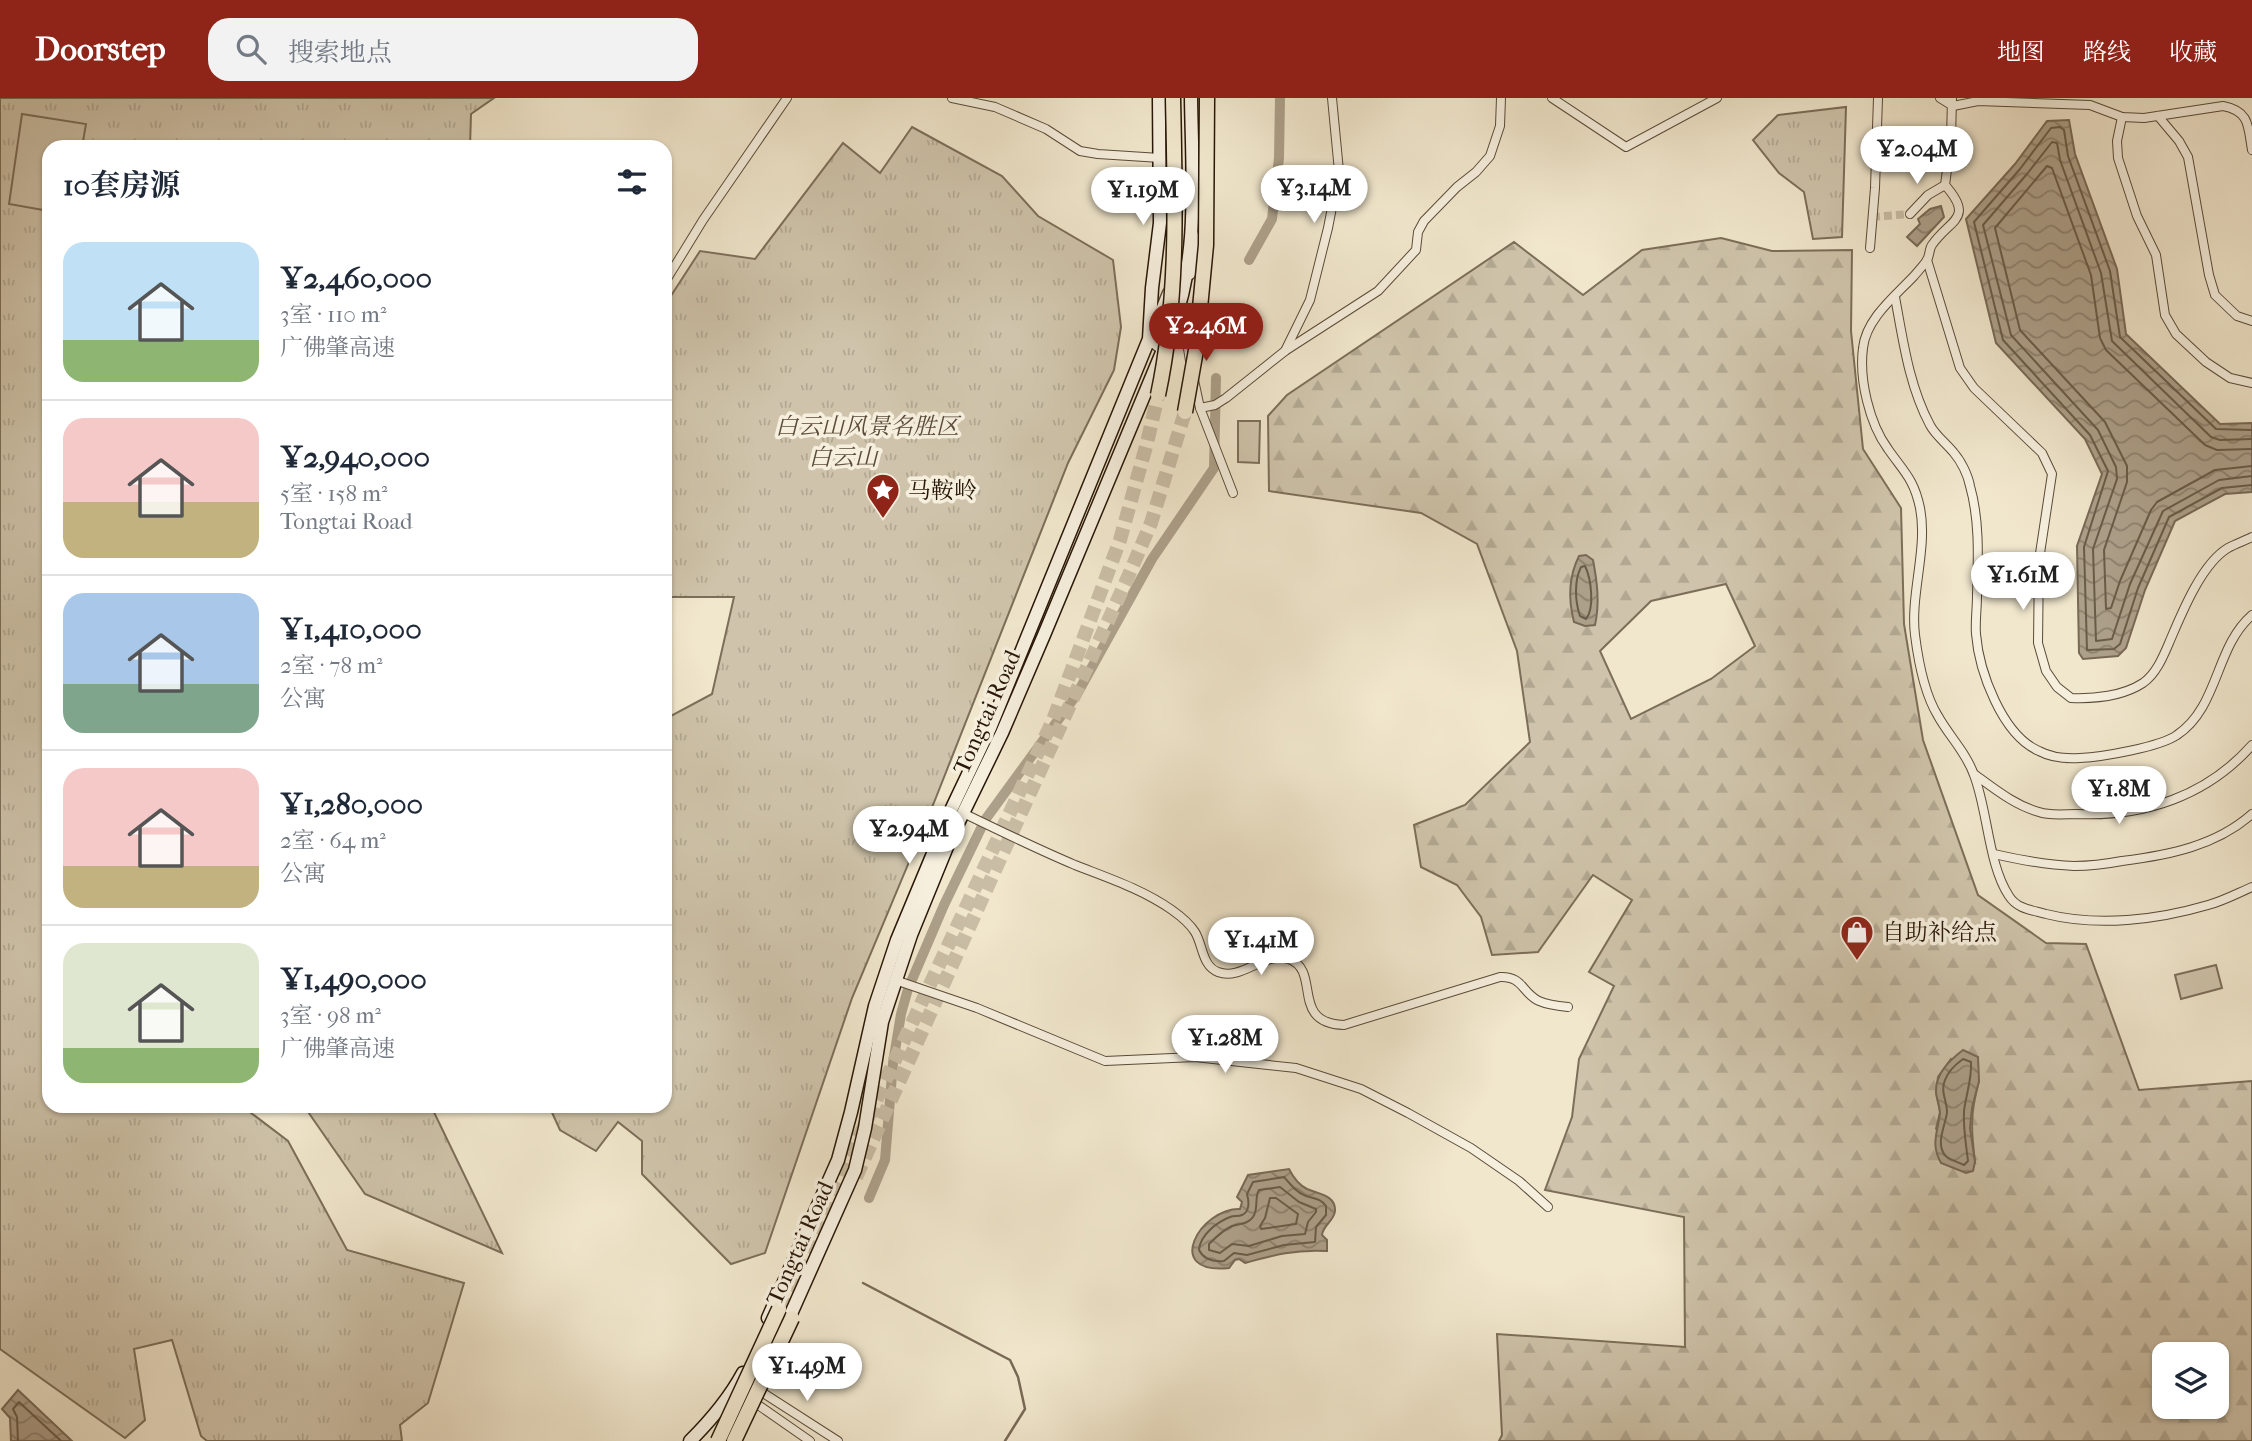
<!DOCTYPE html>
<html lang="zh">
<meta charset="utf-8">
<style>
body{margin:0;font-family:"IM FELL French Canon","Noto Serif SC",serif;background:#f2f2f3;color:#1f2937;height:100vh;display:flex;flex-direction:column;font-size:26px;white-space:nowrap}
*{box-sizing:border-box;margin:0}
p{font-size:23px;color:#747a83}
.icon{flex:none;width:38px;height:38px;fill:none;stroke:currentColor;stroke-width:2;stroke-linecap:round;stroke-linejoin:round}
.map{position:relative;flex:1;overflow:hidden}
.drawer{position:absolute;left:42px;top:42px;width:630px;height:973px;display:flex;flex-direction:column;background:#fff;border-radius:21px;box-shadow:0 2px 5px #0004}
.drawer>*{flex:none}
.controls{position:absolute;left:2152px;top:1244px;display:grid;gap:14px}
.controls a{display:grid;place-items:center;width:77px;height:77px;border-radius:14px;background:#fff;box-shadow:0 2px 5px #0004;font-size:35px}
.price{position:absolute;translate:-50% -60px;padding:0 16px;border-radius:24px;background:#fff;color:#222;font-size:23px;line-height:46px;filter:drop-shadow(0 2px 4px #0008)}
.price::after{content:'';position:absolute;left:50%;top:42px;width:21px;height:16px;margin-left:-10px;background:inherit;clip-path:polygon(0 0,100% 0,50% 100%)}
.price.current{background:#8f2418;color:#fff}
ul{padding:0;list-style:none}
li{display:flex;align-items:center;gap:21px;height:175px;padding:0 21px}
li+li{border-top:2px solid #e0e1e3}
li span{display:grid;place-items:center;flex:none;width:196px;height:140px;border-radius:21px;color:#555}
li>.icon{margin-inline-start:auto}
span .icon{width:84px;height:84px;fill:#fffc;stroke-width:1}
li b{font-size:30px}
h2{display:flex;justify-content:space-between;align-items:center;height:84px;padding:0 21px;font-size:30px}
header{display:flex;align-items:center;gap:42px;box-sizing:border-box;height:98px;padding:0 35px;background:#8f2418;color:#fff}
header strong{font-size:33px}
nav{display:flex;gap:38px;margin-inline-start:auto;font-size:24px}
.search{width:490px;height:63px;background:#f2f2f3;display:flex;align-items:center;gap:18px;box-sizing:border-box;padding:0 24px;border-radius:21px;color:#747a83;font-size:26px}
.map>svg:first-child{display:block}
</style>
<header>
<strong>Doorstep</strong>
<div class="search"><svg class="icon" aria-label="search" viewBox="0 0 24 24"><circle cx="10" cy="10" r="6"/><path d="M15 15l6 6"/></svg>搜索地点</div>
<nav><a>地图</a><a>路线</a><a>收藏</a></nav>
</header>
<div class="map">
<svg width="2252" height="1343" viewBox="0 0 2252 1343">
<defs>
<pattern id="forest-firs" width="22" height="20" patternUnits="userSpaceOnUse" patternTransform="scale(1.75)"><rect width="22" height="20" fill="#cfc4ab"/><path d="M5 1l3.5 6h-7zM16 11l3.5 6h-7z" fill="#b2a892"/></pattern>
<pattern id="park-tufts" width="24" height="20" patternUnits="userSpaceOnUse" patternTransform="scale(1.75)"><rect width="24" height="20" fill="#cfc4ab"/><path d="M3 7l-1-3M5 7V3M7 7l1-3M15 17l-1-3M17 17v-4M19 17l1-3" fill="none" stroke="#b2a892"/></pattern>
<pattern id="water-waves" width="16" height="10" patternUnits="userSpaceOnUse" patternTransform="scale(1.75)"><rect width="16" height="10" fill="#ada08a"/><path d="M0 5q4-4 8 0t8 0" fill="none" stroke="#8d816f"/></pattern>
</defs>
<rect width="100%" height="100%" fill="#f1e7cd"/>
<filter id="stains"><feTurbulence type="fractalNoise" baseFrequency=".00286" numOctaves="4"/><feColorMatrix values="0 0 0 0 .2 0 0 0 0 .09 0 0 0 0 .02 0 0 0 .5 -.17"/></filter>
<radialGradient id="worn" r=".72"><stop offset=".6" stop-color="#630" stop-opacity="0"/><stop offset="1" stop-color="#630" stop-opacity=".3"/></radialGradient>
<!-- forest -->
<path fill="url(#forest-firs)" stroke="#7c6e59" stroke-width="2" fill-rule="evenodd" d="M1721,140L1772,153L1852,152L1851,233L1863,351L1901,410L1904,526L1923,642L1978,797L2046,845L2086,846L2139,992L2252,983V1343H1499L1502,1337L1497,1236L1685,1249L1684,1119L1545,1092L1572,1019L1579,961L1614,888L1589,874L1632,802L1593,777L1538,854L1492,857L1481,819L1457,787L1421,769L1414,727L1465,707L1530,644L1517,553L1477,446L1421,415L1269,393L1268,318L1287,297L1514,144L1583,197L1642,152ZM1726,486L1755,548L1711,581L1631,621L1600,553L1651,503ZM1951,961L1979,983C1970,1016 1971,1031 1975,1064L1936,1031L1940,1014L1936,994L1938,979ZM2165,1256H2217V1309H2165Z"/>
<!-- park -->
<g fill="url(#park-tufts)" stroke="#7c6e59" stroke-width="2">
<polygon points="0,0 494,0 471,16 470,49 49,49 49,1008 242,1008 288,1043 347,1152 464,1185 428,1305 400,1327 402,1343 207,1343 201,1338 172,1242 134,1251 145,1322 125,1340 0,1251"/>
<polygon points="1846,9 1842,139 1813,141 1804,94 1779,75 1753,42 1778,17"/>
<polygon points="912,29 1002,78 1038,118 1113,162 1121,229 1114,272 1068,365 935,702 852,900 765,1155 731,1166 642,1076 642,1043 618,1024 596,1053 560,1032 549,1008 665,1008 665,621 712,596 734,499 668,499 665,492 665,207 700,153 755,161 843,45 880,75"/>
<polygon points="304,1008 431,1008 502,1155 365,1096"/>
</g>
<!-- pitch -->
<g fill="#cfc4ab" stroke="#7c6e59" stroke-width="2">
<polygon points="22,16 86,26 82,49 49,49 49,113 9,106"/>
<polygon points="1238,323 1260,323 1259,365 1238,364"/>
<polygon points="2216,867 2222,890 2181,901 2175,877"/>
</g>
<!-- water -->
<g fill="url(#water-waves)" stroke="#786956" stroke-width="2">
<polygon points="2069,22 2075,56 2117,171 2126,236 2220,326 2252,325 2252,394 2225,396 2175,423 2145,492 2126,550 2118,558 2083,561 2079,555 2077,448 2102,376 2085,341 1996,245 1966,121 2015,66 2047,23"/>
<polygon points="1941,108 1944,119 1917,148 1907,139 1920,126 1918,121 1930,111"/>
<path d="M1586,457L1593,462C1597,483 1600,505 1595,527L1585,528L1574,524C1568,501 1568,480 1579,458Z"/>
<path d="M1963,952L1978,959L1979,983L1972,1010L1970,1030L1975,1064L1973,1073L1966,1075L1941,1065C1930,1045 1938,1035 1940,1015C1940,1008 1936,1000 1936,993C1936,975 1950,962 1963,952Z"/>
<path d="M1289,1071C1293,1079 1299,1087 1307,1091C1318,1096 1336,1097 1335,1113C1334,1123 1323,1127 1322,1137L1327,1142V1153C1296,1151 1274,1157 1245,1165L1239,1161L1235,1162L1229,1170C1162,1177 1200,1110 1240,1111L1242,1104L1237,1099L1248,1077Z"/>
<polygon points="18,1292 72,1343 11,1343 10,1320 2,1311"/>
</g>
<g fill="none" stroke-linecap="round" stroke-linejoin="round">
<!-- shore -->
<g stroke="#6a5c48" stroke-width="2">
<polyline points="2252,332 2216,331 2120,239 2110,173 2068,58 2064,32 2060,29 2051,30 2020,71 1974,124 2003,242 2090,337 2108,373 2084,449 2087,552 2114,551 2120,546 2138,490 2169,419 2222,390 2252,387"/>
<polyline points="2252,341 2220,342 2211,339 2112,243 2101,175 2060,62 2057,45 2052,44 2027,76 1983,127 2011,237 2098,332 2116,369 2117,381 2093,451 2096,543 2112,541 2130,486 2163,413 2219,382 2252,378"/>
<polyline points="2252,351 2217,352 2205,347 2106,252 2100,240 2091,177 2052,70 2047,68 1995,130 2020,232 2105,324 2127,368 2127,384 2104,452 2106,511 2111,510 2120,483 2151,412 2157,404 2215,372 2252,368"/>
<path d="M1585,468C1591,480 1595,510 1586,521L1580,518C1575,503 1574,483 1581,469Z"/>
<path d="M1963,961L1971,964C1972,982 1966,996 1964,1013C1963,1030 1966,1046 1968,1063L1964,1067C1958,1064 1949,1062 1945,1057C1935,1046 1946,1026 1947,1014C1947,1003 1940,993 1945,982C1948,974 1956,966 1963,961Z"/>
<path d="M1284,1079C1290,1086 1297,1095 1306,1098C1315,1101 1320,1100 1326,1108V1117L1316,1129L1315,1144L1284,1147L1247,1157L1234,1155L1224,1163C1213,1164 1204,1162 1199,1152C1200,1137 1217,1124 1230,1119C1234,1117 1238,1119 1242,1117C1250,1114 1249,1103 1247,1096L1253,1084Z"/>
<path d="M1280,1089L1299,1104L1316,1111V1114L1308,1124L1305,1136L1282,1138L1249,1148L1232,1146L1220,1155L1209,1152V1146C1216,1139 1223,1132 1232,1128C1240,1125 1247,1127 1253,1119C1259,1110 1254,1100 1259,1092Z"/>
<polygon points="1270,1100 1276,1100 1298,1116 1296,1126 1261,1131 1260,1128 1265,1120"/>
<polyline points="18,1343 17,1319 13,1311 19,1304 61,1343"/>
</g>
<!-- stream -->
<polyline stroke="#786956" stroke-width="2.5" points="863,1185 1010,1262 1018,1279 1025,1311 1005,1343"/>
<!-- canal -->
<g stroke="#ada08a" stroke-width="10">
<polyline points="1249,162 1272,121 1279,60 1280,0"/>
<polyline points="869,1100 885,1062 893,965 901,916 908,891 944,807 985,722 1077,596 1152,461 1214,370 1216,280"/>
</g>
<!-- minor-tunnel -->
<polyline stroke="#c9bda5" stroke-width="8" stroke-dasharray="8 4" stroke-linecap="butt" points="1872,119 1910,116"/>
<!-- motorway-tunnel -->
<g stroke="#c9bda5" stroke-width="14" stroke-dasharray="14 7" stroke-linecap="butt">
<polyline points="856,1079 1128,479 1151,425 1185,314"/>
<polyline points="779,1211 1053,622 1120,442 1147,345 1158,297"/>
</g>
<defs>
<g id="minor">
<polyline points="952,0 995,9 1046,31 1080,53 1098,56 1160,60"/>
<polyline points="1552,0 1626,49 1717,0"/>
<path d="M1940,0L1953,8L1978,3L2090,7L2122,19L2144,20L2223,8C2250,13 2248,29 2252,52"/>
<polyline points="2158,18 2179,43 2188,59 2209,177 2215,197 2237,218 2252,223"/>
<polyline points="2122,19 2117,43 2118,60 2137,118 2156,157 2165,217 2176,236 2206,264 2230,280 2252,285"/>
<path d="M1945,87C1975,121 1950,121 1932,147C1929,151 1930,157 1927,162C1924,167 1918,173 1914,178C1895,198 1866,221 1863,250C1859,281 1869,325 1888,351C1904,374 1914,381 1920,410C1928,450 1910,497 1915,537C1918,561 1925,597 1938,618C1949,638 1966,654 1974,677C1988,713 1988,766 2009,798C2017,811 2032,812 2046,816C2098,829 2157,822 2208,807C2223,803 2238,795 2252,789"/>
<polyline points="1910,116 1928,97 1945,87 1951,42 1952,0"/>
<polyline points="1870,150 1875,90 1878,0"/>
<path d="M1927,162L1960,270L1974,290L2042,355L2052,376L2039,462L2038,545L2046,573L2057,589L2071,600C2094,601 2123,598 2143,585C2156,576 2163,559 2169,545C2181,517 2201,466 2228,450C2235,446 2244,443 2252,439"/>
<polyline points="665,184 703,122 787,0"/>
<path d="M1895,199C1903,242 1909,288 1930,327C1935,337 1946,345 1954,355C1961,363 1968,377 1970,388C1980,423 1978,462 1977,498C1977,511 1975,524 1976,536C1979,573 2002,637 2039,653C2052,660 2065,661 2080,660C2102,659 2160,649 2177,637C2219,609 2215,549 2252,517"/>
<polyline points="1181,207 1190,263"/>
<polyline points="1285,253 1310,202 1328,130 1339,73 1332,0"/>
<polyline points="1194,282 1200,310 1233,395"/>
<polyline points="1200,310 1215,307 1226,300 1285,253 1378,193 1416,152 1418,134 1424,123 1457,89 1476,74 1490,58 1500,28 1501,0"/>
<path d="M1974,676C1995,691 2014,707 2039,714C2050,718 2065,716 2077,716C2144,719 2207,698 2252,647"/>
<path d="M963,715C1000,733 1037,751 1075,767C1108,780 1142,791 1172,812C1179,817 1190,826 1195,834C1203,847 1202,868 1218,874C1242,883 1264,853 1289,861C1322,873 1289,925 1344,927L1500,879C1523,878 1522,895 1539,903C1548,907 1558,908 1568,909"/>
<path d="M1994,756C2020,762 2047,767 2074,768C2090,768 2106,766 2122,763C2169,757 2216,748 2252,716"/>
<polyline points="895,882 977,910 1105,963 1195,959 1296,970 1361,991 1408,1015 1471,1050 1519,1083 1548,1109"/>
<polyline points="757,1291 838,1343"/>
<polyline points="751,1302 810,1343"/>
</g>
<g id="tertiary">
<polyline points="1190,176 1203,134"/>
<polyline points="1163,252 1149,241 1168,195"/>
</g>
<g id="secondary">
<path d="M1171,232C1200,159 1192,76 1191,0"/>
<polyline points="768,1220 838,1062 851,1014 875,908 897,842 952,710 990,630 1149,241 1152,190 1160,125 1159,0"/>
<polyline points="786,1227 855,1072 865,1030 882,924 911,837 949,744 1002,635 1044,537 1163,252"/>
<path d="M690,1343C711,1322 729,1301 743,1275"/>
</g>
</defs>
<!-- minor casing -->
<use href="#minor" stroke="#5a4b38" stroke-width="10"/>
<!-- tertiary casing -->
<use href="#tertiary" stroke="#5a4b38" stroke-width="13"/>
<!-- secondary casing -->
<use href="#secondary" stroke="#281707" stroke-width="15"/>
<!-- minor -->
<use href="#minor" stroke="#f6efde" stroke-width="8"/>
<!-- tertiary -->
<use href="#tertiary" stroke="#f6efde" stroke-width="10"/>
<!-- secondary -->
<use href="#secondary" stroke="#f6efde" stroke-width="12"/>
<defs>
<g id="motorway-bridge">
<path d="M1158,297C1179,199 1175,100 1173,0"/>
<polyline points="1185,314 1196,252 1206,147 1207,0"/>
<polyline points="718,1343 779,1211"/>
<polyline points="734,1343 792,1220"/>
</g>
</defs>
<!-- motorway-bridge casing -->
<use href="#motorway-bridge" stroke="#281707" stroke-width="17" stroke-linecap="butt"/>
<!-- motorway-bridge -->
<use href="#motorway-bridge" stroke="#f1e7cd" stroke-width="14"/>
</g>
<!-- icons -->
<defs>
<symbol id="sight-pin" viewBox="-11 -11 22 30"><path d="M0 17L-7.5 6A9.5 9.5 0 1 1 7.5 6Z" fill="#8f2418" stroke="#f6efde"/><path d="M0-6L1.8-2.2L6-1.7L2.9 1.2L3.7 5.4L0 3.3L-3.7 5.4L-2.9 1.2L-6-1.7L-1.8-2.2Z" fill="#fff"/></symbol>
<symbol id="shop-pin" viewBox="-11 -11 22 30"><path d="M0 17L-7.5 6A9.5 9.5 0 1 1 7.5 6Z" fill="#8f2418" stroke="#f6efde"/><path d="M-5-2.5h2.3a2.7 3.5 0 0 1 5.4 0H5L5.5 6h-11ZM-1.5-2.5h3a1.5 2.3 0 0 0-3 0Z" fill="#fff"/></symbol>
</defs>
<g fill-rule="evenodd">
<use href="#sight-pin" x="864" y="373" width="38" height="52"/>
<use href="#shop-pin" x="1838" y="815" width="38" height="52"/>
</g>
<g text-anchor="middle" dominant-baseline="central" stroke-width="7" stroke-linejoin="round" paint-order="stroke">
<!-- park labels -->
<g font-size="23" font-style="italic" fill="#5a4b38" stroke="#f6efde">
<text x="867" y="328">白云山风景名胜区</text>
<text x="843" y="359">白云山</text>
</g>
<!-- poi labels -->
<g font-size="23" fill="#281707" stroke="#f6efde" text-anchor="start">
<text x="908" y="392">马鞍岭</text>
<text x="1882" y="834">自助补给点</text>
</g>
<!-- street labels -->
<g font-size="23" fill="#281707" stroke="#f6efde">
<text transform="translate(987 614) rotate(-66)">Tongtai Road</text>
<text transform="translate(800 1145) rotate(-66)">Tongtai Road</text>
</g>
</g>
<rect width="100%" height="100%" filter="url(#stains)"/>
<rect width="100%" height="100%" fill="url(#worn)"/>
</svg>
<div class="controls">
<a><svg class="icon" aria-label="layers" viewBox="0 0 24 24"><path d="M12 4l9 5-9 5-9-5zM3 14l9 5 9-5"/></svg></a>
</div>
<b class="price" style="left:1917px;top:88px">¥2.04M</b>
<b class="price" style="left:1314px;top:127px">¥3.14M</b>
<b class="price" style="left:1143px;top:129px">¥1.19M</b>
<b class="price current" style="left:1206px;top:265px">¥2.46M</b>
<b class="price" style="left:2023px;top:514px">¥1.61M</b>
<b class="price" style="left:2119px;top:728px">¥1.8M</b>
<b class="price" style="left:909px;top:768px">¥2.94M</b>
<b class="price" style="left:1261px;top:879px">¥1.41M</b>
<b class="price" style="left:1225px;top:977px">¥1.28M</b>
<b class="price" style="left:807px;top:1305px">¥1.49M</b>
<section class="drawer">
<h2>10套房源<svg class="icon" aria-label="filters" viewBox="0 0 24 24"><path d="M4 7h16M4 17h16"/><circle cx="9" cy="7" r="2"/><circle cx="15" cy="17" r="2"/></svg></h2>
<ul>
<li><span style="background:linear-gradient(#bfe0f5 70%,#8fb573 0)"><svg class="icon" aria-label="home" viewBox="0 0 24 24"><path d="M3 11l9-7 9 7M6 9v11h12V9"/></svg></span><div><b>¥2,460,000</b><p>3室 · 110 m²</p><p>广佛肇高速</p></div></li>
<li><span style="background:linear-gradient(#f6c9c9 60%,#c2b280 0)"><svg class="icon" aria-label="home" viewBox="0 0 24 24"><path d="M3 11l9-7 9 7M6 9v11h12V9"/></svg></span><div><b>¥2,940,000</b><p>5室 · 158 m²</p><p>Tongtai Road</p></div></li>
<li><span style="background:linear-gradient(#a9c7e8 65%,#7fa58c 0)"><svg class="icon" aria-label="home" viewBox="0 0 24 24"><path d="M3 11l9-7 9 7M6 9v11h12V9"/></svg></span><div><b>¥1,410,000</b><p>2室 · 78 m²</p><p>公寓</p></div></li>
<li><span style="background:linear-gradient(#f6c9c9 70%,#c2b280 0)"><svg class="icon" aria-label="home" viewBox="0 0 24 24"><path d="M3 11l9-7 9 7M6 9v11h12V9"/></svg></span><div><b>¥1,280,000</b><p>2室 · 64 m²</p><p>公寓</p></div></li>
<li><span style="background:linear-gradient(#dfe7d0 75%,#8fb573 0)"><svg class="icon" aria-label="home" viewBox="0 0 24 24"><path d="M3 11l9-7 9 7M6 9v11h12V9"/></svg></span><div><b>¥1,490,000</b><p>3室 · 98 m²</p><p>广佛肇高速</p></div></li>
</ul>
</section>
</div>
